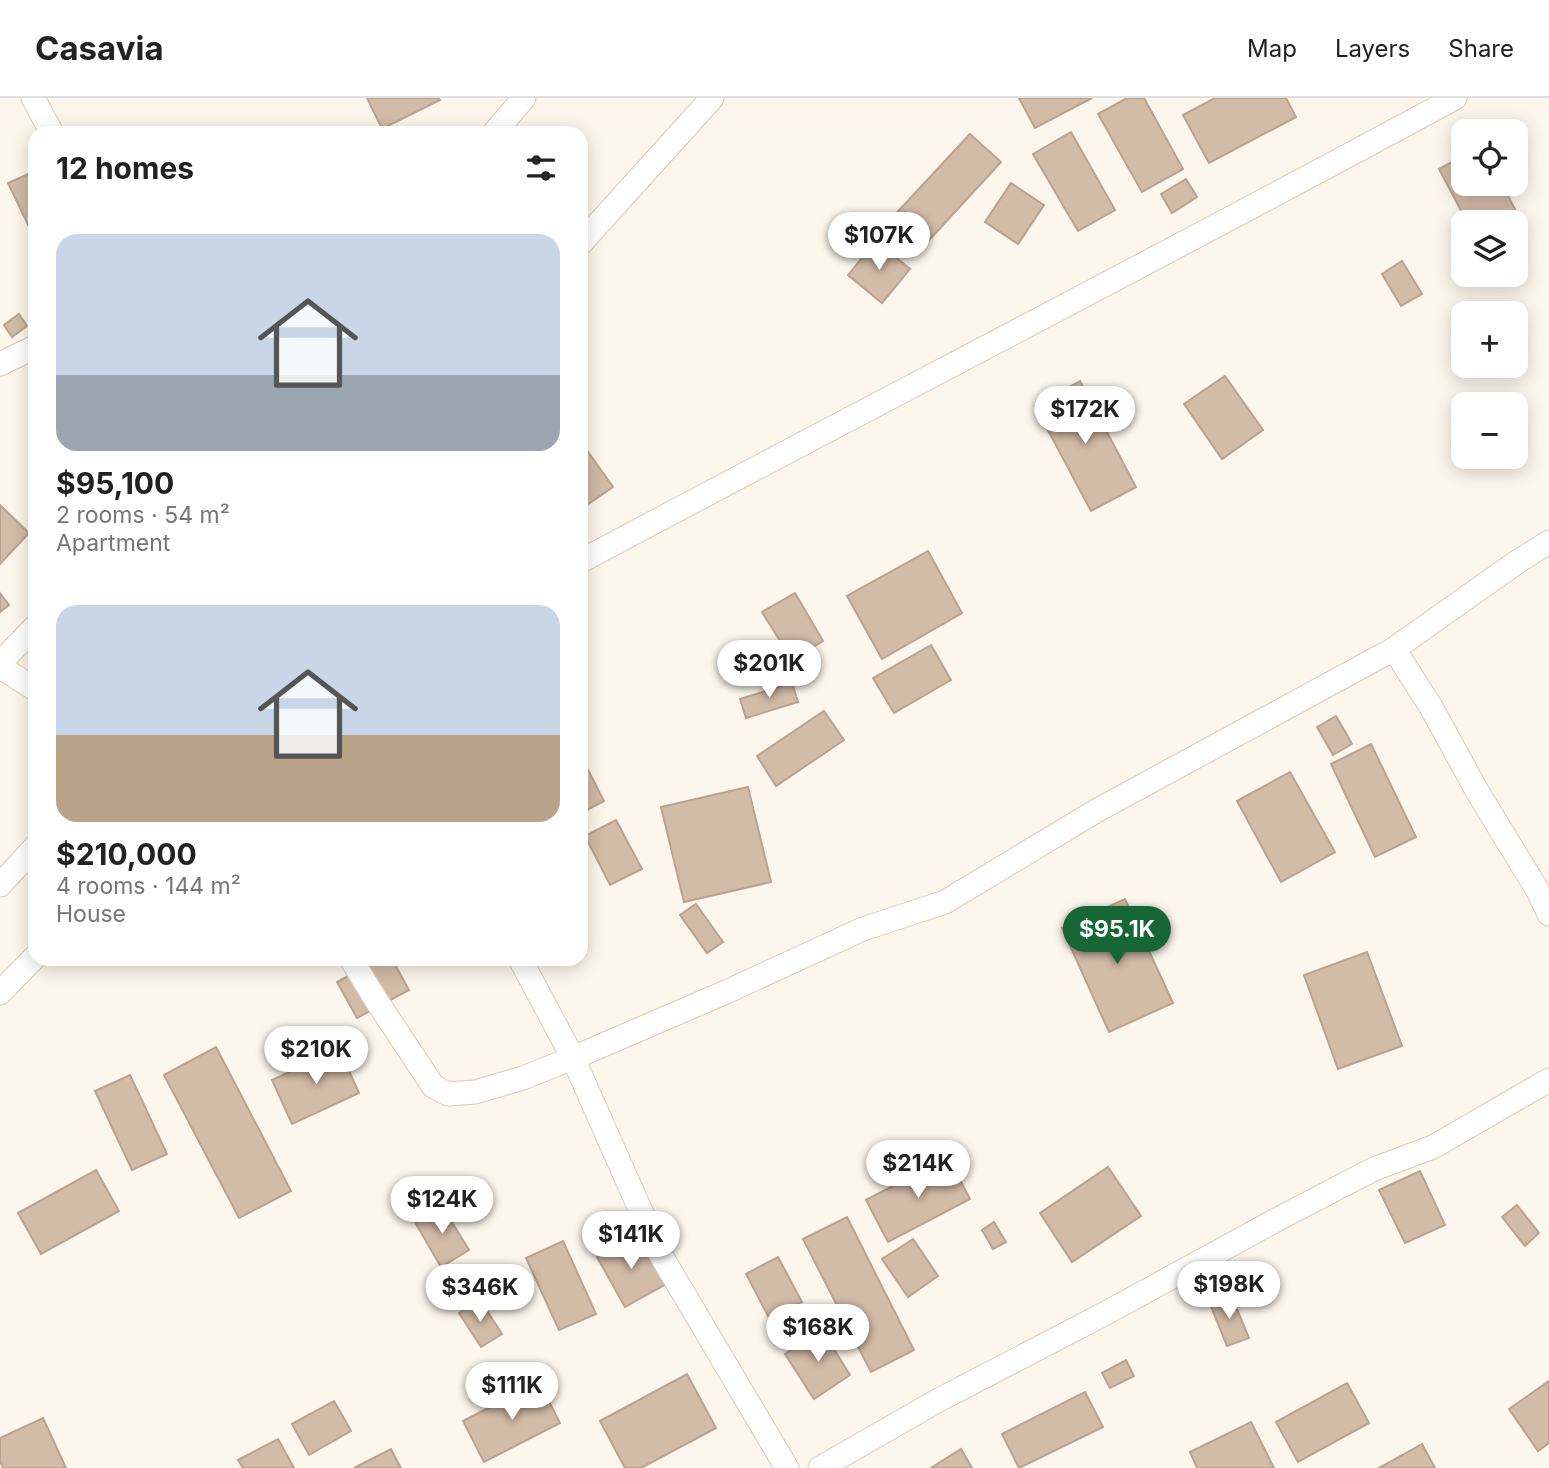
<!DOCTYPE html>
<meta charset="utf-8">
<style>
body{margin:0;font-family:Inter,sans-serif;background:#f6f6f6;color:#222;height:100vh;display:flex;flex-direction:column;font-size:26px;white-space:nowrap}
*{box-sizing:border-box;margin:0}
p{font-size:23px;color:#767676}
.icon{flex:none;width:38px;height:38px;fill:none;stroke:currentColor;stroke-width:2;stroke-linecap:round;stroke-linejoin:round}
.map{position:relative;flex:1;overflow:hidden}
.sheet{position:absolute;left:28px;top:28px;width:560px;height:840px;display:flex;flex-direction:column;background:#fff;border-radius:21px;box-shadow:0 4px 18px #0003}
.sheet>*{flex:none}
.fabs{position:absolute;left:1451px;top:21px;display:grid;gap:14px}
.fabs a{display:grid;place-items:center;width:77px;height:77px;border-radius:14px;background:#fff;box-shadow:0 4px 18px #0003;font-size:35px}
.price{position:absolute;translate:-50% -60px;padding:0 16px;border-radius:24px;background:#fff;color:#222;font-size:23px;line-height:46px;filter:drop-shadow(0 2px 4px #0008)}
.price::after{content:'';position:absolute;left:50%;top:42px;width:21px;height:16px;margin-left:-10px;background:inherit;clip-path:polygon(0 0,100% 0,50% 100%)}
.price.current{background:#176635;color:#fff}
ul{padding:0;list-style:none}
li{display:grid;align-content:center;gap:14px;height:371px;padding:0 28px}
li span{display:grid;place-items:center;height:217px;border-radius:21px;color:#555}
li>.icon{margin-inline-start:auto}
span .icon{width:126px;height:126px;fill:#fffc;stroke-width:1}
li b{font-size:30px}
h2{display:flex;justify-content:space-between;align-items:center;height:84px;padding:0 28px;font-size:30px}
header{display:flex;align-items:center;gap:42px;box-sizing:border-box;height:98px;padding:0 35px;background:#fff;border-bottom:2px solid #e0e0e0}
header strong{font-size:33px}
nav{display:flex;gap:38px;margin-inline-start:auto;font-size:24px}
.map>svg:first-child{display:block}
</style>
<header>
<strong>Casavia</strong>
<nav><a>Map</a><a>Layers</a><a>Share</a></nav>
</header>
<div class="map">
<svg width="1549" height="1370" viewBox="0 0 1549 1370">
<rect width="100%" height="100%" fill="#fdf6ec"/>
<!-- building -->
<g fill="#d2bba7" stroke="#b9a390" stroke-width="2">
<polygon points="367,0 438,0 440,2 382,31"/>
<polygon points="1019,0 1092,0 1035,30"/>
<polygon points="1127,0 1144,0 1183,71 1142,94 1098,16"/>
<polygon points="1215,0 1286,0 1296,19 1209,65 1183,17"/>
<polygon points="1071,34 1115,112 1078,133 1033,56"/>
<polygon points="970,36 1001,64 920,152 889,123"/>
<polygon points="1463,58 1463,86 1502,86 1518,117 1505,124 1467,124 1439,71"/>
<polygon points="35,73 35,131 31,133 8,85"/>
<polygon points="1186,81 1197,99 1172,115 1161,96"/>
<polygon points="1011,85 1044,107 1018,146 985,124"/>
<polygon points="876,143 910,171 882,205 848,177"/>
<polygon points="1402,163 1422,196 1401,208 1382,176"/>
<polygon points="19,216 27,228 12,239 4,227"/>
<polygon points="1225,278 1263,332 1222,361 1184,306"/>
<polygon points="1080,283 1136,389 1091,413 1035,308"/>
<polygon points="581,344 613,389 581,411"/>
<polygon points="0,407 29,435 0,466"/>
<polygon points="928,453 962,515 882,561 847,498"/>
<polygon points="0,495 9,507 0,514"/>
<polygon points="795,495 823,543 792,562 762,514"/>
<polygon points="931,547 951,582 894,615 873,580"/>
<polygon points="792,585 798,604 746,620 740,601"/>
<polygon points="824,613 844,642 776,688 757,658"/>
<polygon points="1336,618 1352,646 1333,657 1317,629"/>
<polygon points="1371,646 1416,739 1375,759 1331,666"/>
<polygon points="586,668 604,703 581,715 581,671"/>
<polygon points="1290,674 1335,754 1281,784 1237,703"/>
<polygon points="748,689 771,784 684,804 661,709"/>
<polygon points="616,722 642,771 610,787 585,738"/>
<polygon points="1125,801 1173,905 1109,934 1062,830"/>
<polygon points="696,806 723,844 707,855 680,817"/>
<polygon points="1367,854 1402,948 1338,971 1304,877"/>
<polygon points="379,861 392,861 409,892 357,920 337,884"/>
<polygon points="216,949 291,1093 239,1120 164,977"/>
<polygon points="339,951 359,995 292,1026 272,982"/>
<polygon points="130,977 167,1056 132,1072 95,993"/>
<polygon points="948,1059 970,1101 888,1144 866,1102"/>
<polygon points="1108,1069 1141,1118 1072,1164 1040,1115"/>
<polygon points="96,1072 119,1113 41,1156 18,1115"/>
<polygon points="1420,1073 1445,1127 1405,1145 1379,1092"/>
<polygon points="1517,1107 1539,1135 1525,1148 1502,1119"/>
<polygon points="442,1108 469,1152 441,1169 415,1124"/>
<polygon points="847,1119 914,1252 871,1274 803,1141"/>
<polygon points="994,1124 1006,1144 993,1151 982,1132"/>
<polygon points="637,1136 666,1186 625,1209 597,1159"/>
<polygon points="913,1141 938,1178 908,1199 882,1161"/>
<polygon points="563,1143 596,1216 559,1232 526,1160"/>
<polygon points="778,1159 802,1204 769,1220 746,1176"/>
<polygon points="1231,1197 1249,1240 1227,1248 1210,1206"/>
<polygon points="480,1202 502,1236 481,1249 459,1215"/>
<polygon points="822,1232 850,1277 814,1301 785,1256"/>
<polygon points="1126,1262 1134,1278 1110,1290 1102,1275"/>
<polygon points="687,1276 716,1330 641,1370 625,1370 600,1323"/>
<polygon points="1549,1283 1549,1345 1538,1353 1509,1311"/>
<polygon points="539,1284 560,1325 484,1364 463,1323"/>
<polygon points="1347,1285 1369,1325 1298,1364 1276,1324"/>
<polygon points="1085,1294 1103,1329 1019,1370 1002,1336"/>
<polygon points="334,1303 351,1333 309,1357 292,1326"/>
<polygon points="43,1320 66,1370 3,1370 0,1363 0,1340"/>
<polygon points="1251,1324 1274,1370 1197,1370 1190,1354"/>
<polygon points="278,1341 294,1370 243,1370 238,1362"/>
<polygon points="1422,1346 1435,1370 1379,1370"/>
<polygon points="391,1351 401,1370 354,1370"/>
<polygon points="961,1351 972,1370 931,1370"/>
</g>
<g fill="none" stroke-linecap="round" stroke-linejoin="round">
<defs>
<g id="street">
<polyline points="33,0 52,35"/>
<polyline points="494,35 524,0"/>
<polyline points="581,145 712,0"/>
<polyline points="0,266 35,249"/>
<path d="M581,463C872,308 1165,157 1455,0"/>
<polyline points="1394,551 1431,609 1477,693 1538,793 1549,816"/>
<polyline points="0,565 35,529"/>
<polyline points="0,569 35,591"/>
<polyline points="0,787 35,749"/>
<polyline points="351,861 376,902 433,988 448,996 475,994 523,980 573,960 659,1154 787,1370"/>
<polyline points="520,861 573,960 726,894 863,831 945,804 1096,713 1394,551 1517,464 1549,444"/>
<polyline points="0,895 35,859"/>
<polyline points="820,1370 937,1303 1106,1215 1278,1121 1374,1071 1433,1049 1549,982"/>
</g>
</defs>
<!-- street casing -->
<use href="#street" stroke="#dccab2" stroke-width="25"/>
<!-- street -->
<use href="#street" stroke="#fff" stroke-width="23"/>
</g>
</svg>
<div class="fabs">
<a><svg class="icon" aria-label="locate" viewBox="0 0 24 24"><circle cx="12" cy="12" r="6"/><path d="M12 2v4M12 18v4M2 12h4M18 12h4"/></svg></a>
<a><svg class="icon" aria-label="layers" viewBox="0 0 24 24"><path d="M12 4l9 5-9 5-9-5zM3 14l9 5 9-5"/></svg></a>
<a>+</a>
<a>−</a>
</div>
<b class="price" style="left:879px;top:174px">$107K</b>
<b class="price" style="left:1085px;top:348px">$172K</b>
<b class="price" style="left:769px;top:602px">$201K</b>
<b class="price current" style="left:1117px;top:868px">$95.1K</b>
<b class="price" style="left:316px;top:988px">$210K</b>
<b class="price" style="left:918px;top:1102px">$214K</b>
<b class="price" style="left:442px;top:1138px">$124K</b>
<b class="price" style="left:631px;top:1173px">$141K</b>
<b class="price" style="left:1229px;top:1223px">$198K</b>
<b class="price" style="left:480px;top:1226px">$346K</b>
<b class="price" style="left:818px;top:1266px">$168K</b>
<b class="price" style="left:512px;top:1324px">$111K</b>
<section class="sheet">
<h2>12 homes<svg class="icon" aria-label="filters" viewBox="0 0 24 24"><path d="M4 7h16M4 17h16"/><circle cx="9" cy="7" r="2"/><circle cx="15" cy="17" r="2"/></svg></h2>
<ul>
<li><span style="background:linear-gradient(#c9d6e8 65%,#9aa5b1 0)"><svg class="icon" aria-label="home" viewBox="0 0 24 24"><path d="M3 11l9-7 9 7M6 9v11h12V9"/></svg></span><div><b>$95,100</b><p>2 rooms · 54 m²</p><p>Apartment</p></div></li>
<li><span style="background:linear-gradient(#c9d6e8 60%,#b9a48a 0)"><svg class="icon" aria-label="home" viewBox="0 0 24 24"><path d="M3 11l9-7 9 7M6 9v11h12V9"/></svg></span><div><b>$210,000</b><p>4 rooms · 144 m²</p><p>House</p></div></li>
</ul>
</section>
</div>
